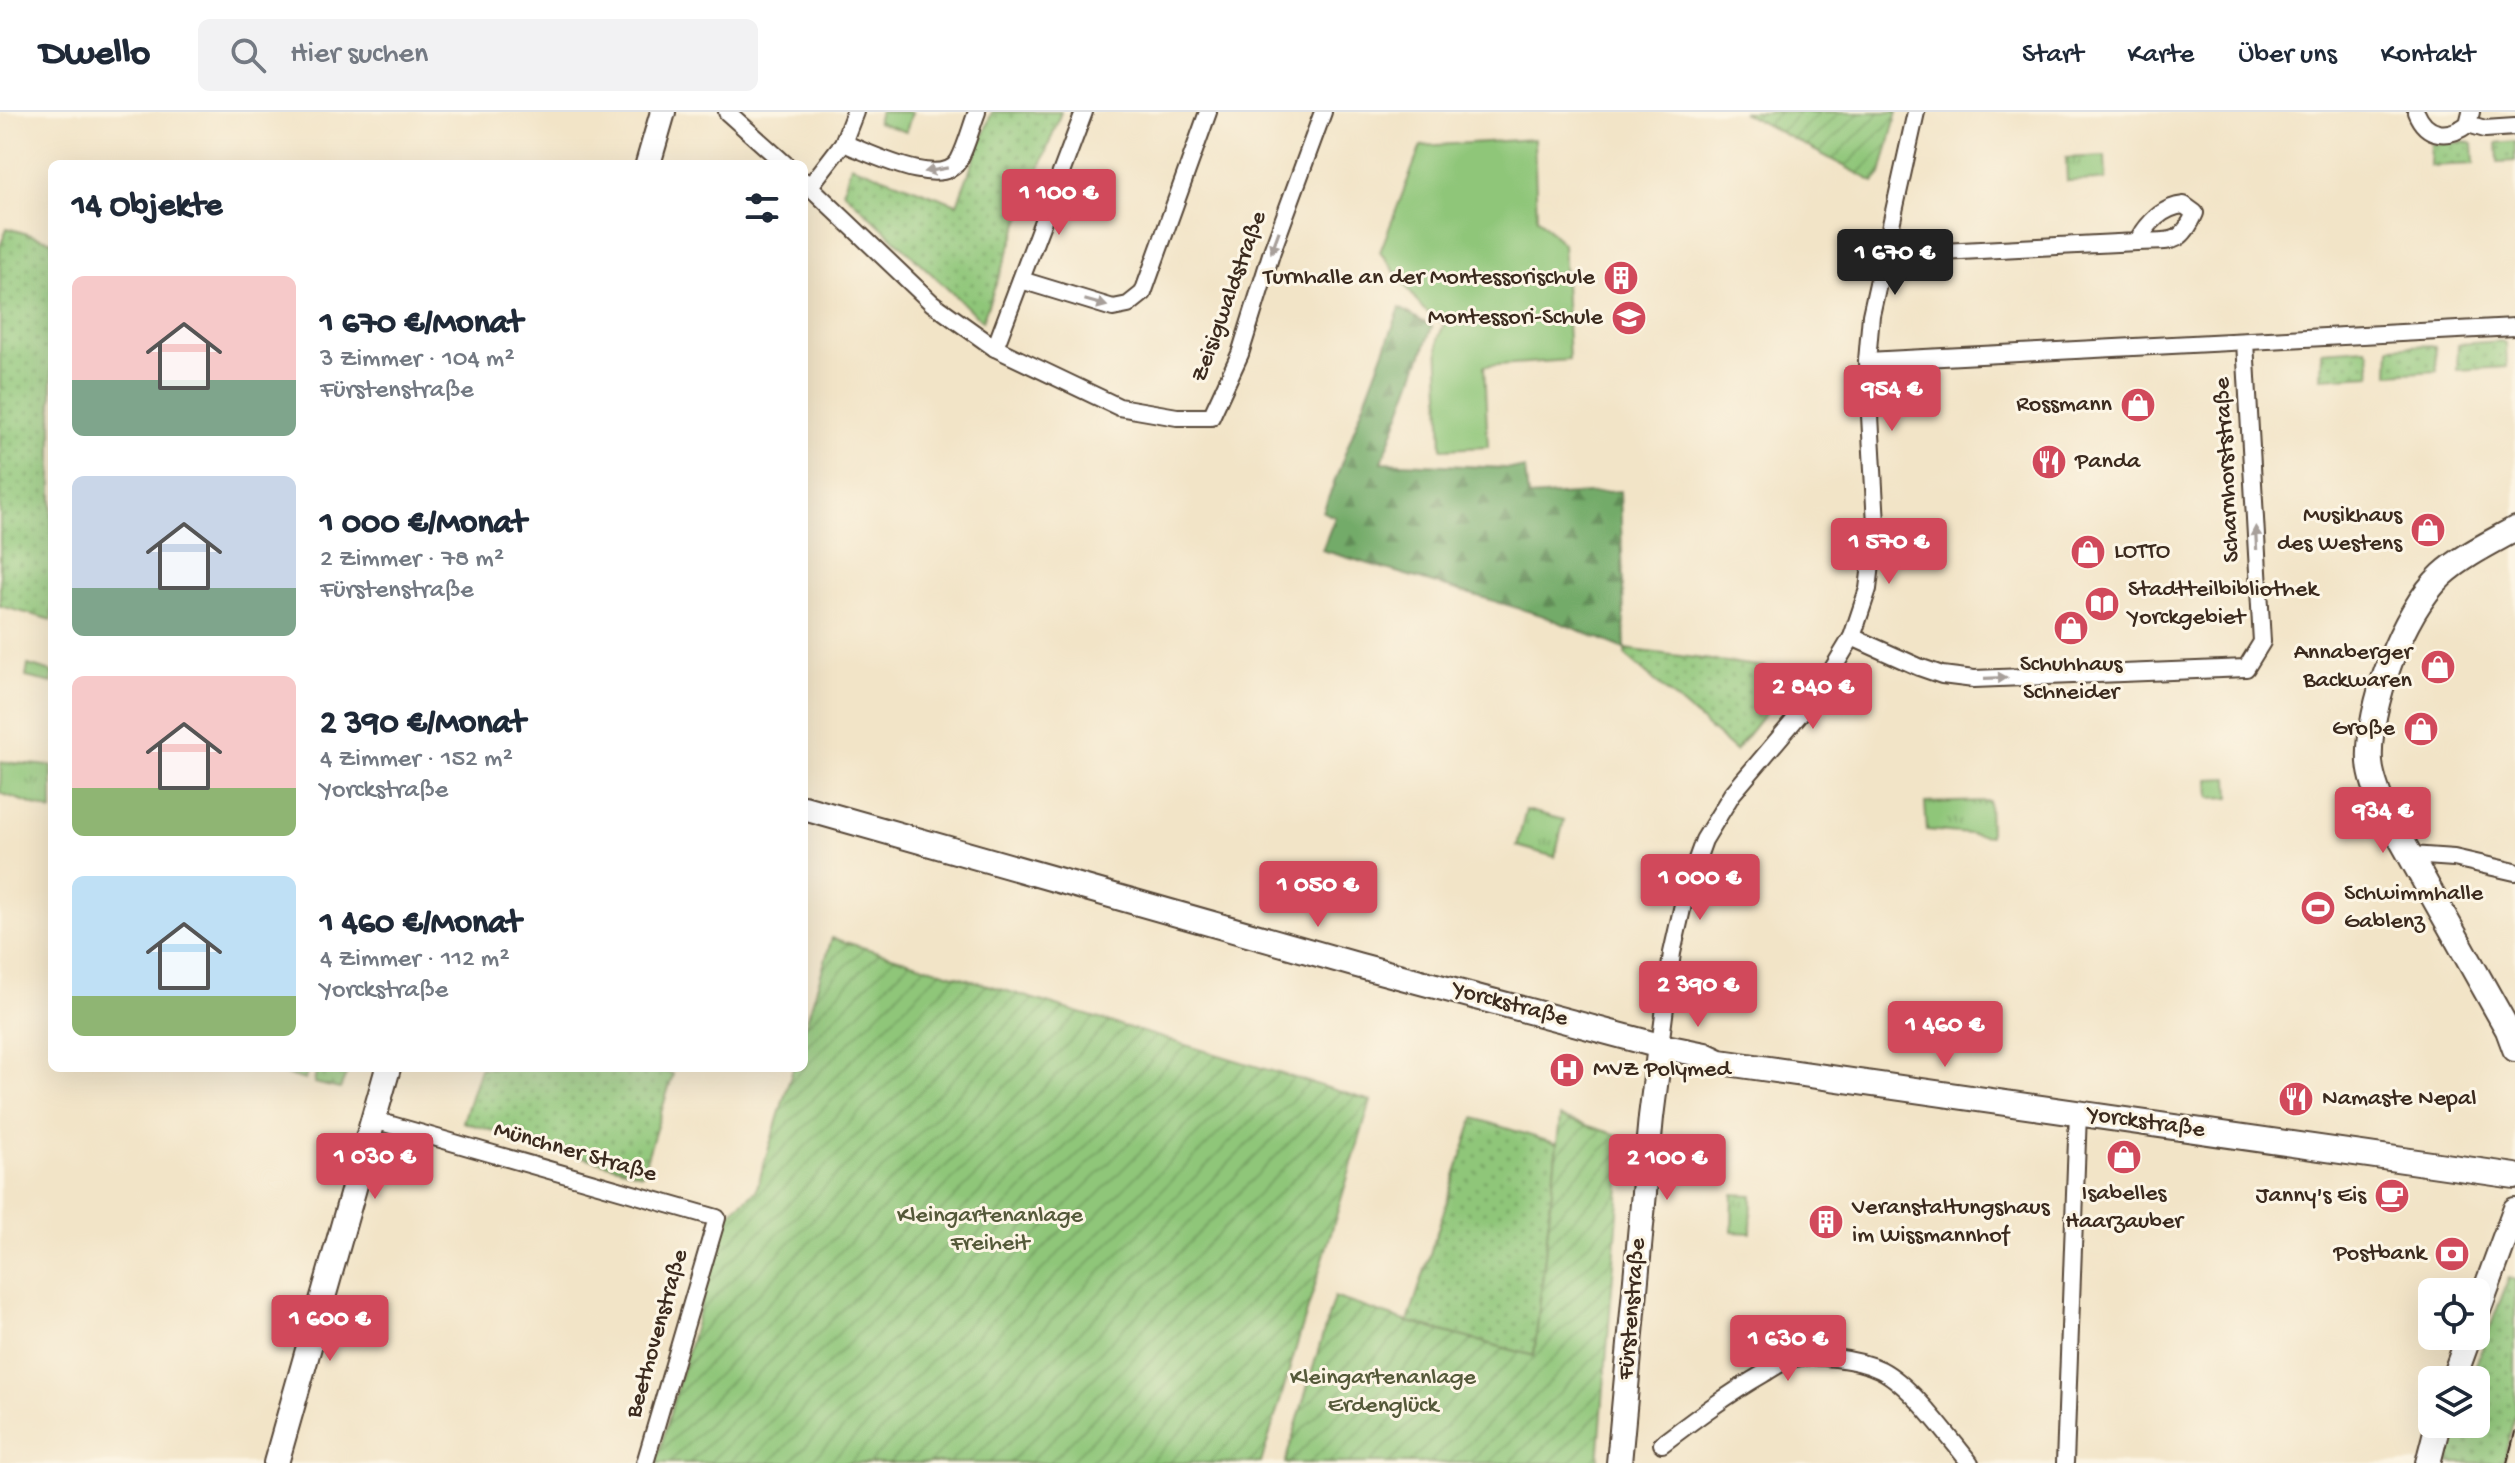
<!DOCTYPE html>
<html lang="de">
<meta charset="utf-8">
<style>
body{margin:0;font-family:"Gochi Hand",sans-serif;background:#f2f2f3;color:#1f2937;height:100vh;display:flex;flex-direction:column;font-size:30px;white-space:nowrap}
*{box-sizing:border-box;margin:0}
p{font-size:26px;color:#747a83}
.icon{flex:none;width:44px;height:44px;fill:none;stroke:currentColor;stroke-width:2;stroke-linecap:round;stroke-linejoin:round}
.map{position:relative;flex:1;overflow:hidden}
.side{position:absolute;left:48px;top:48px;width:760px;height:912px;display:flex;flex-direction:column;background:#fff;border-radius:12px;box-shadow:0 8px 32px #0002}
.side>*{flex:none}
.buttons{position:absolute;left:2418px;top:1166px;display:grid;gap:16px}
.buttons a{display:grid;place-items:center;width:72px;height:72px;border-radius:12px;background:#fff;box-shadow:0 8px 32px #0002;font-size:40px}
.price{position:absolute;translate:-50% -68px;padding:0 18px;border-radius:8px;background:#d1495b;color:#fff;font-size:26px;line-height:52px;filter:drop-shadow(0 2px 4px #0008)}
.price::after{content:'';position:absolute;left:50%;top:48px;width:24px;height:18px;margin-left:-12px;background:inherit;clip-path:polygon(0 0,100% 0,50% 100%)}
.price.on{background:#222;color:#fff}
ul{padding:0;list-style:none}
li{display:flex;align-items:center;gap:24px;height:200px;padding:0 24px}
li span{display:grid;place-items:center;flex:none;width:224px;height:160px;border-radius:12px;color:#555}
li>.icon{margin-inline-start:auto}
span .icon{width:96px;height:96px;fill:#fffc;stroke-width:1}
li b{font-size:34px}
h2{display:flex;justify-content:space-between;align-items:center;height:96px;padding:0 24px;font-size:34px}
header{display:flex;align-items:center;gap:48px;box-sizing:border-box;height:112px;padding:0 40px;background:#fff;border-bottom:2px solid #e0e1e3}
header strong{font-size:38px}
nav{display:flex;gap:44px;margin-inline-start:auto;font-size:28px}
.search{width:560px;height:72px;background:#f2f2f3;display:flex;align-items:center;gap:20px;box-sizing:border-box;padding:0 28px;border-radius:12px;color:#747a83;font-size:30px}
.map>svg:first-child{display:block}
</style>
<header>
<strong>Dwello</strong>
<div class="search"><svg class="icon" aria-label="search" viewBox="0 0 24 24"><circle cx="10" cy="10" r="6"/><path d="M15 15l6 6"/></svg>Hier suchen</div>
<nav><a>Start</a><a>Karte</a><a>Über uns</a><a>Kontakt</a></nav>
</header>
<div class="map">
<svg width="2515" height="1351" viewBox="0 0 2515 1351">
<defs>
<pattern id="grass-dots" width="8" height="8" patternUnits="userSpaceOnUse" patternTransform="scale(2)"><rect width="8" height="8" fill="#8fc679"/><path d="M2 2h.1M6 6h.1" fill="none" stroke="#76a163" stroke-width="1.8" stroke-linecap="round"/></pattern>
<pattern id="forest-firs" width="22" height="20" patternUnits="userSpaceOnUse" patternTransform="scale(2)"><rect width="22" height="20" fill="#73ab69"/><path d="M5 1l3.5 6h-7zM16 11l3.5 6h-7z" fill="#608b56"/></pattern>
<pattern id="park-tufts" width="24" height="20" patternUnits="userSpaceOnUse" patternTransform="scale(2)"><rect width="24" height="20" fill="#8fc679"/><path d="M3 7l-1-3M5 7V3M7 7l1-3M15 17l-1-3M17 17v-4M19 17l1-3" fill="none" stroke="#76a163"/></pattern>
<pattern id="garden-furrows" width="10" height="10" patternUnits="userSpaceOnUse" patternTransform="scale(2)"><rect width="10" height="10" fill="#8fc679"/><path d="M-1 1l2-2M0 10L10 0M9 11l2-2" fill="none" stroke="#76a163"/></pattern>
</defs>
<rect width="100%" height="100%" fill="#fcf5e5"/>
<filter id="ink" filterUnits="userSpaceOnUse"><feTurbulence type="fractalNoise" baseFrequency=".0125" numOctaves="2"/><feDisplacementMap in="SourceGraphic" scale="16" xChannelSelector="R" yChannelSelector="G"/><feConvolveMatrix kernelMatrix="1 2 1 2 8 2 1 2 1" color-interpolation-filters="sRGB"/></filter>
<filter id="wash" filterUnits="userSpaceOnUse"><feTurbulence type="fractalNoise" baseFrequency=".006" numOctaves="4" result="noise"/><feDisplacementMap in="SourceGraphic" scale="32" xChannelSelector="R" yChannelSelector="G"/><feGaussianBlur stdDeviation="1.8" result="paint"/><feColorMatrix in="noise" values="0 0 0 0 0 0 0 0 0 0 0 0 0 0 0 0 0 1.4 0 .05"/><feComposite in="paint" operator="in"/></filter>
<g filter="url(#wash)">
<rect width="100%" height="100%" fill="#f2e4c7"/>
<!-- grass -->
<g fill="url(#grass-dots)" stroke="#65784c" stroke-width="2">
<polygon points="992,0 1061,0 982,209 843,79 851,53 957,92"/>
<polygon points="2515,29 2515,49 2498,50 2497,31"/>
<polygon points="2469,30 2473,31 2474,52 2430,54 2431,32"/>
<polygon points="7,116 52,129 52,508 0,494 0,135"/>
<polygon points="2502,229 2506,231 2507,255 2457,258 2458,232"/>
<polygon points="2431,233 2435,235 2437,259 2389,262 2390,235"/>
<polygon points="2366,236 2369,240 2371,263 2321,266 2322,239"/>
<polygon points="1625,537 1766,555 1789,572 1735,639 1625,543"/>
<polygon points="274,956 308,956 305,968 273,959"/>
<polygon points="317,956 349,956 340,977 314,971"/>
<polygon points="480,956 652,956 673,962 642,1062 463,1010"/>
<polygon points="1474,1006 1557,1032 1534,1244 1408,1210"/>
<polygon points="2509,1166 2515,1168 2515,1302 2503,1351 2448,1351 2458,1312 2476,1312 2476,1268 2470,1268"/>
</g>
<!-- forest -->
<polygon fill="url(#forest-firs)" stroke="#576a44" stroke-width="2" points="1400,196 1432,215 1382,350 1525,357 1528,385 1620,379 1625,537 1541,503 1322,438 1335,405 1323,400"/>
<!-- park -->
<g fill="url(#park-tufts)" stroke="#65784c" stroke-width="2">
<polygon points="880,0 912,0 906,20 877,10"/>
<polygon points="2105,44 2106,68 2067,69 2066,46"/>
<polygon points="1,650 52,654 52,699 0,681"/>
<polygon points="2229,666 2230,685 2210,686 2209,667"/>
<polygon points="1989,689 1990,724 1927,718 1925,691"/>
<polygon points="1526,698 1564,708 1555,745 1517,734"/>
<polygon points="1733,1082 1752,1083 1751,1121 1732,1120"/>
</g>
<!-- garden -->
<g fill="url(#garden-furrows)" stroke="#65784c" stroke-width="2">
<polygon points="1742,0 1897,0 1881,62 1874,70"/>
<polygon points="832,826 1371,989 1261,1351 656,1351 726,1104 756,1079 793,956 804,956 804,918"/>
<polygon points="1560,1005 1624,1025 1598,1351 1285,1351 1334,1185 1408,1210 1534,1244"/>
</g>
<!-- pitch -->
<g fill="#8fc679" stroke="#65784c" stroke-width="2">
<polygon points="1534,27 1537,105 1563,132 1569,248 1484,254 1488,335 1442,337 1438,227 1444,212 1423,197 1380,140 1421,34"/>
<polygon points="28,553 52,560 52,571 26,565"/>
</g>
</g>
<g filter="url(#ink)">
<g fill="none" stroke-linecap="round" stroke-linejoin="round">
<defs>
<g id="street">
<polyline points="727,0 785,52"/>
<path d="M2416,0C2426,25 2448,27 2468,12L2471,0"/>
<polyline points="2468,12 2485,17 2515,15"/>
<path d="M843,31C868,40 942,79 959,48C967,33 971,15 977,0"/>
<polyline points="804,69 932,191 995,236 1119,295 1177,305 1211,305 1240,242 1272,139 1323,0"/>
<polyline points="810,74 843,31 855,0"/>
<path d="M1884,143L2137,130C2171,128 2180,135 2195,101L2184,93C2162,95 2148,111 2137,130"/>
<polyline points="1021,168 1113,196 1128,193 1143,181 1208,0"/>
<polyline points="995,236 1084,0"/>
<polyline points="1867,249 2515,215"/>
<polyline points="1852,525 1919,555 1942,563 1974,567 2246,556 2262,530 2245,230"/>
<polyline points="2411,743 2454,746 2515,760"/>
<polyline points="1660,934 1672,841 1687,775 1704,728 1732,682 1820,578 1852,525 1868,477 1876,412 1867,249 1871,203 1916,0"/>
<polyline points="374,1008 717,1106 645,1351"/>
<path d="M1662,1332C1695,1307 1728,1282 1763,1262C1772,1257 1781,1250 1790,1247C1814,1241 1859,1247 1881,1258C1912,1274 1947,1323 1970,1351"/>
<polyline points="2065,1351 2078,1001"/>
</g>
<g id="secondary">
<polyline points="648,52 663,0"/>
<path d="M2515,417C2490,431 2463,444 2442,463C2402,500 2367,596 2370,650C2371,666 2378,682 2384,697L2508,918L2515,937"/>
<polyline points="804,696 1357,853 1660,934 1705,943 1720,950 2515,1064"/>
<polyline points="2476,1204 2515,1098"/>
<polyline points="2453,1268 2469,1224"/>
<polyline points="276,1351 388,956"/>
<polyline points="1619,1351 1651,1005 1660,934"/>
<polyline points="2428,1351 2438,1312"/>
</g>
</defs>
<!-- street casing -->
<use href="#street" stroke="#564637" stroke-width="20"/>
<!-- secondary casing -->
<use href="#secondary" stroke="#564637" stroke-width="28"/>
<!-- street -->
<use href="#street" stroke="#fff" stroke-width="16"/>
<!-- secondary -->
<use href="#secondary" stroke="#fff" stroke-width="24"/>
<!-- tram -->
<polyline stroke="#3b2a1e" stroke-width="2" points="2507,1351 2515,1320"/>
</g>
<!-- one-way arrows -->
<defs><path id="oneway-solid" d="M-6-.8H1V-3.2L6.5 0L1 3.2V.8H-6Z" transform="scale(2)"/></defs>
<g fill="#a79f9a">
<use href="#oneway-solid" transform="translate(936 58) rotate(170)"/>
<use href="#oneway-solid" transform="translate(1275 130) rotate(110)"/>
<use href="#oneway-solid" transform="translate(1096 191) rotate(16)"/>
<use href="#oneway-solid" transform="translate(2256 426) rotate(-93)"/>
<use href="#oneway-solid" transform="translate(1996 566) rotate(-2)"/>
</g>
</g>
<!-- icons -->
<defs>
<symbol id="building-disc" viewBox="-11 -11 22 22"><circle r="9.5" fill="#d1495b" stroke="#fcf5e5"/><path d="M-4-6H4V6H1V3H-1V6H-4ZM-2.5-4.3h1.7v1.8h-1.7ZM.8-4.3h1.7v1.8H.8ZM-2.5-1h1.7V.8h-1.7ZM.8-1h1.7V.8H.8Z" fill="#fff"/></symbol>
<symbol id="school-disc" viewBox="-11 -11 22 22"><circle r="9.5" fill="#d1495b" stroke="#fcf5e5"/><path d="M0-5L7-2L0 1L-7-2ZM-4 1L0 2.5L4 1V4Q0 6-4 4Z" fill="#fff"/></symbol>
<symbol id="shop-disc" viewBox="-11 -11 22 22"><circle r="9.5" fill="#d1495b" stroke="#fcf5e5"/><path d="M-5-2.5h2.3a2.7 3.5 0 0 1 5.4 0H5L5.5 6h-11ZM-1.5-2.5h3a1.5 2.3 0 0 0-3 0Z" fill="#fff"/></symbol>
<symbol id="restaurant-disc" viewBox="-11 -11 22 22"><circle r="9.5" fill="#d1495b" stroke="#fcf5e5"/><path d="M-5-6h1v4h1v-4h1v4h1v-4h1v5L-1.5 .5V6h-2V.5L-5-1ZM5-6V6H3V1.5H1.5Q1.5-4 5-6Z" fill="#fff"/></symbol>
<symbol id="library-disc" viewBox="-11 -11 22 22"><circle r="9.5" fill="#d1495b" stroke="#fcf5e5"/><path d="M-6-4Q-3-5.5-.7-3.5V5Q-3 3-6 4ZM6-4Q3-5.5 .7-3.5V5Q3 3 6 4Z" fill="#fff"/></symbol>
<symbol id="stadium-disc" viewBox="-11 -11 22 22"><circle r="9.5" fill="#d1495b" stroke="#fcf5e5"/><path d="M0-5a6.5 5 0 1 0 0 10a6.5 5 0 1 0 0-10ZM-3.5-1.8h7v3.6h-7Z" fill="#fff"/></symbol>
<symbol id="hospital-disc" viewBox="-11 -11 22 22"><circle r="9.5" fill="#d1495b" stroke="#fcf5e5"/><path d="M-5-5h3v3.5h4V-5h3V5h-3V1.5h-4V5h-3Z" fill="#fff"/></symbol>
<symbol id="cafe-disc" viewBox="-11 -11 22 22"><circle r="9.5" fill="#d1495b" stroke="#fcf5e5"/><path d="M-5.5-4.5H6V0H3Q3 3.5 0 3.5H-2.5Q-5.5 3.5-5.5 0ZM3-3.2v2h1.7v-2ZM-6 4.5H4V6H-6Z" fill="#fff"/></symbol>
<symbol id="bank-disc" viewBox="-11 -11 22 22"><circle r="9.5" fill="#d1495b" stroke="#fcf5e5"/><path d="M-6-4H6V4H-6ZM0-2.3a2.3 2.3 0 1 0 0 4.6a2.3 2.3 0 1 0 0-4.6Z" fill="#fff"/></symbol>
</defs>
<g fill-rule="evenodd">
<use href="#building-disc" x="1601" y="146" width="40" height="40"/>
<use href="#school-disc" x="1609" y="186" width="40" height="40"/>
<use href="#shop-disc" x="2118" y="273" width="40" height="40"/>
<use href="#restaurant-disc" x="2029" y="330" width="40" height="40"/>
<use href="#shop-disc" x="2408" y="398" width="40" height="40"/>
<use href="#shop-disc" x="2068" y="420" width="40" height="40"/>
<use href="#library-disc" x="2082" y="472" width="40" height="40"/>
<use href="#shop-disc" x="2051" y="496" width="40" height="40"/>
<use href="#shop-disc" x="2418" y="535" width="40" height="40"/>
<use href="#shop-disc" x="2401" y="597" width="40" height="40"/>
<use href="#stadium-disc" x="2298" y="776" width="40" height="40"/>
<use href="#hospital-disc" x="1547" y="938" width="40" height="40"/>
<use href="#restaurant-disc" x="2276" y="967" width="40" height="40"/>
<use href="#shop-disc" x="2104" y="1025" width="40" height="40"/>
<use href="#cafe-disc" x="2372" y="1064" width="40" height="40"/>
<use href="#building-disc" x="1806" y="1090" width="40" height="40"/>
<use href="#bank-disc" x="2432" y="1122" width="40" height="40"/>
</g>
<g text-anchor="middle" dominant-baseline="central" stroke-width="6" stroke-linejoin="round" paint-order="stroke">
<!-- poi labels -->
<g font-size="24" fill="#3b2a1e" stroke="#fcf5e5" text-anchor="end">
<text x="1595" y="166">Turnhalle an der Montessorischule</text>
<text x="1603" y="206">Montessori-Schule</text>
<text x="2112" y="293">Rossmann</text>
<text x="2075" y="350" text-anchor="start">Panda</text>
<text x="2402" y="404">Musikhaus<tspan x="2402" dy="28">des Westens</tspan></text>
<text x="2114" y="440" text-anchor="start">LOTTO</text>
<text x="2128" y="478" text-anchor="start">Stadtteilbibliothek<tspan x="2128" dy="28">Yorckgebiet</tspan></text>
<text x="2412" y="541">Annaberger<tspan x="2412" dy="28">Backwaren</tspan></text>
<text x="2071" y="553" text-anchor="middle">Schuhhaus<tspan x="2071" dy="28">Schneider</tspan></text>
<text x="2395" y="617">Große</text>
<text x="2344" y="782" text-anchor="start">Schwimmhalle<tspan x="2344" dy="28">Gablenz</tspan></text>
<text x="1593" y="958" text-anchor="start">MVZ Polymed</text>
<text x="2322" y="987" text-anchor="start">Namaste Nepal</text>
<text x="2124" y="1082" text-anchor="middle">Isabelles<tspan x="2124" dy="28">Haarzauber</tspan></text>
<text x="2366" y="1084">Janny's Eis</text>
<text x="1852" y="1096" text-anchor="start">Veranstaltungshaus<tspan x="1852" dy="28">im Wissmannhof</tspan></text>
<text x="2426" y="1142">Postbank</text>
</g>
<!-- street labels -->
<g font-size="24" fill="#3b2a1e" stroke="#fcf5e5">
<text transform="translate(1230 185) rotate(-70)">Zeisigwaldstraße</text>
<text transform="translate(2228 358) rotate(-93)">Scharnhorststraße</text>
<text transform="translate(1510 893) rotate(15)">Yorckstraße</text>
<text transform="translate(2146 1011) rotate(8)">Yorckstraße</text>
<text transform="translate(575 1041) rotate(16)">Münchner Straße</text>
<text transform="translate(1633 1197) rotate(-85)">Fürstenstraße</text>
<text transform="translate(658 1222) rotate(-74)">Beethovenstraße</text>
</g>
<!-- park labels -->
<g font-size="24" fill="#545939" stroke="#fcf5e5">
<text x="990" y="1104">Kleingartenanlage<tspan x="990" dy="28">Freiheit</tspan></text>
<text x="1383" y="1266">Kleingartenanlage<tspan x="1383" dy="28">Erdenglück</tspan></text>
</g>
</g>
</svg>
<div class="buttons">
<a><svg class="icon" aria-label="locate" viewBox="0 0 24 24"><circle cx="12" cy="12" r="6"/><path d="M12 2v4M12 18v4M2 12h4M18 12h4"/></svg></a>
<a><svg class="icon" aria-label="layers" viewBox="0 0 24 24"><path d="M12 4l9 5-9 5-9-5zM3 14l9 5 9-5"/></svg></a>
</div>
<b class="price" style="left:1059px;top:125px">1 100 €</b>
<b class="price on" style="left:1895px;top:185px">1 670 €</b>
<b class="price" style="left:1892px;top:321px">954 €</b>
<b class="price" style="left:1889px;top:474px">1 570 €</b>
<b class="price" style="left:1813px;top:619px">2 840 €</b>
<b class="price" style="left:2383px;top:743px">934 €</b>
<b class="price" style="left:1700px;top:810px">1 000 €</b>
<b class="price" style="left:1318px;top:817px">1 050 €</b>
<b class="price" style="left:1698px;top:917px">2 390 €</b>
<b class="price" style="left:1945px;top:957px">1 460 €</b>
<b class="price" style="left:375px;top:1089px">1 030 €</b>
<b class="price" style="left:1667px;top:1090px">2 100 €</b>
<b class="price" style="left:330px;top:1251px">1 600 €</b>
<b class="price" style="left:1788px;top:1271px">1 630 €</b>
<section class="side">
<h2>14 Objekte<svg class="icon" aria-label="filters" viewBox="0 0 24 24"><path d="M4 7h16M4 17h16"/><circle cx="9" cy="7" r="2"/><circle cx="15" cy="17" r="2"/></svg></h2>
<ul>
<li><span style="background:linear-gradient(#f6c9c9 65%,#7fa58c 0)"><svg class="icon" aria-label="home" viewBox="0 0 24 24"><path d="M3 11l9-7 9 7M6 9v11h12V9"/></svg></span><div><b>1 670 €/Monat</b><p>3 Zimmer · 104 m²</p><p>Fürstenstraße</p></div></li>
<li><span style="background:linear-gradient(#c9d6e8 70%,#7fa58c 0)"><svg class="icon" aria-label="home" viewBox="0 0 24 24"><path d="M3 11l9-7 9 7M6 9v11h12V9"/></svg></span><div><b>1 000 €/Monat</b><p>2 Zimmer · 78 m²</p><p>Fürstenstraße</p></div></li>
<li><span style="background:linear-gradient(#f6c9c9 70%,#8fb573 0)"><svg class="icon" aria-label="home" viewBox="0 0 24 24"><path d="M3 11l9-7 9 7M6 9v11h12V9"/></svg></span><div><b>2 390 €/Monat</b><p>4 Zimmer · 152 m²</p><p>Yorckstraße</p></div></li>
<li><span style="background:linear-gradient(#bfe0f5 75%,#8fb573 0)"><svg class="icon" aria-label="home" viewBox="0 0 24 24"><path d="M3 11l9-7 9 7M6 9v11h12V9"/></svg></span><div><b>1 460 €/Monat</b><p>4 Zimmer · 112 m²</p><p>Yorckstraße</p></div></li>
</ul>
</section>
</div>
